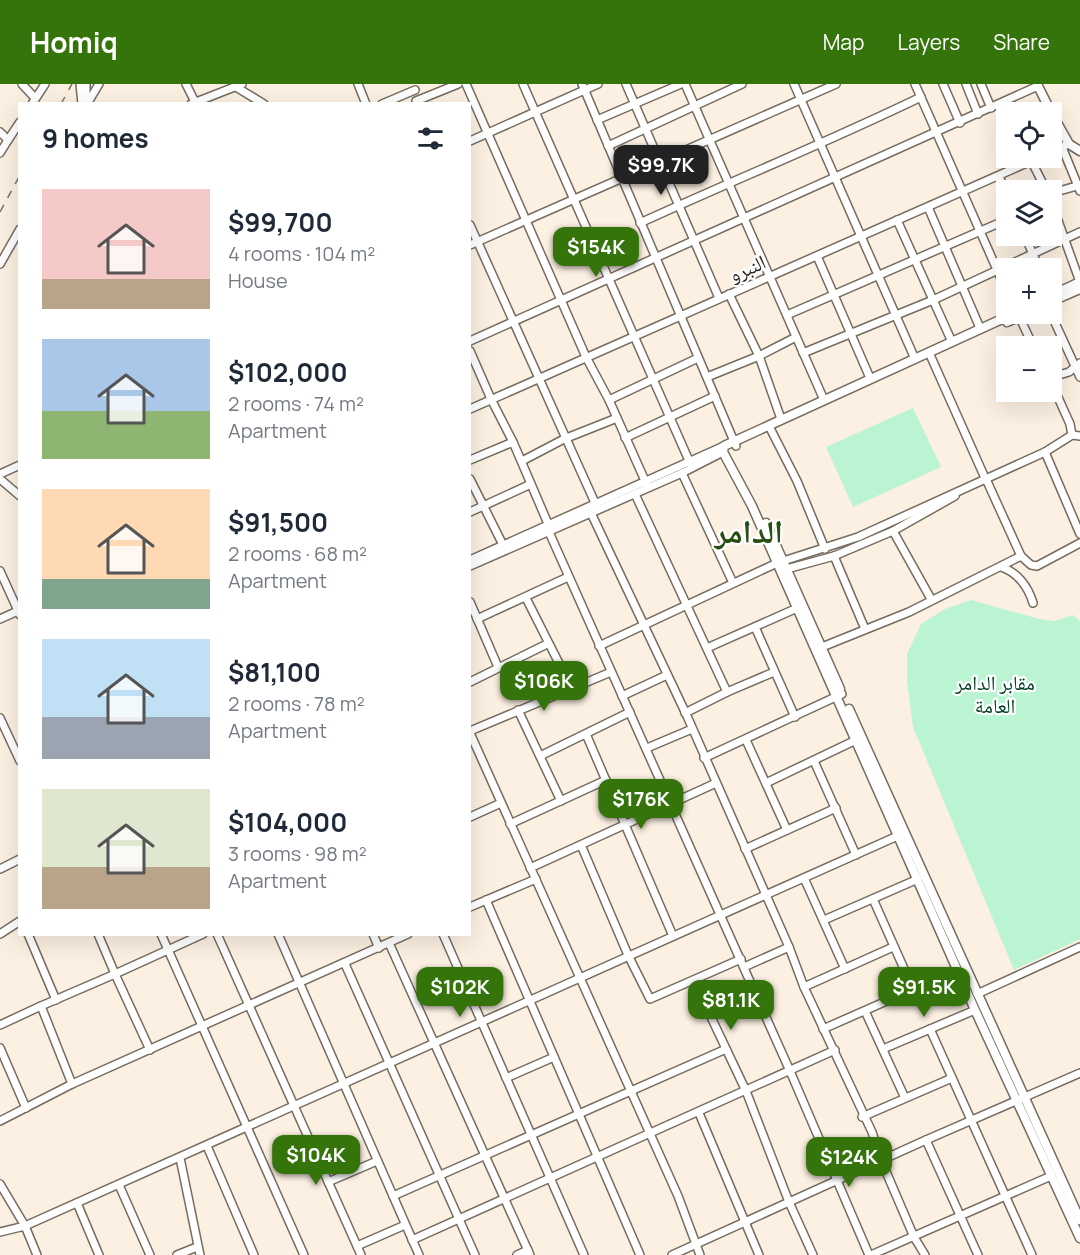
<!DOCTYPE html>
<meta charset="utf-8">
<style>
body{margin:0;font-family:Manrope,"Noto Naskh Arabic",sans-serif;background:#f6f6f7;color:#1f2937;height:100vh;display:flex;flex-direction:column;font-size:22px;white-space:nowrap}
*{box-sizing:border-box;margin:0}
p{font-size:20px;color:#747a83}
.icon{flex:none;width:33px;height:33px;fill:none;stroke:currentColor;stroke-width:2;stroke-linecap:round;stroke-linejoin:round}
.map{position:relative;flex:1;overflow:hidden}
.panel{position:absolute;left:18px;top:18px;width:453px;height:834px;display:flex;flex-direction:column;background:#fff;border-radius:0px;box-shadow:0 6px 24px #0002}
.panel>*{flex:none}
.fabs{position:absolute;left:996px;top:18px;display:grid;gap:12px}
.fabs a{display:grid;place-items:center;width:66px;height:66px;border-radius:0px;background:#fff;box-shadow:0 6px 24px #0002;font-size:30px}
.price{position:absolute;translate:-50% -51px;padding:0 14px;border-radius:12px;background:#35730b;color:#fff;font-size:20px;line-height:39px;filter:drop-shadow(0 2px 3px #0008)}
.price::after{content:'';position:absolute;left:50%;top:36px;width:18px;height:14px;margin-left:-9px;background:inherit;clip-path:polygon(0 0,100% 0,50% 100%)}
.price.current{background:#222;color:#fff}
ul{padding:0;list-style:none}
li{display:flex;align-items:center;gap:18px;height:150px;padding:0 24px}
li span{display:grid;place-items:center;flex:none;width:168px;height:120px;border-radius:0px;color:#555}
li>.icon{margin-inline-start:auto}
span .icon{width:72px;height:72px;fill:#fffc;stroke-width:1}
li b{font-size:26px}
h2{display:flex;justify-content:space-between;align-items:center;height:72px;padding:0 24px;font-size:26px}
header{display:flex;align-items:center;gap:36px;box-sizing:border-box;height:84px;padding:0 30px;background:#35730b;color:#fff}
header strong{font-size:28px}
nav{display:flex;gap:33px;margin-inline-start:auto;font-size:21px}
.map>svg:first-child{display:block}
</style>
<header>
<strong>Homiq</strong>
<nav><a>Map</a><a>Layers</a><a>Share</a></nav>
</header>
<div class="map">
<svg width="1080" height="1171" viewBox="0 0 1080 1171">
<rect width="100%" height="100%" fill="#fcf0e2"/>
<!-- green -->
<g fill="#baf4d2">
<polygon points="913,324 941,383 853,423 826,363"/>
<polygon points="971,516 1039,535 1055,537 1073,531 1080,537 1080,855 1014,886 913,643 907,597 907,570 921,540 945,525"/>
</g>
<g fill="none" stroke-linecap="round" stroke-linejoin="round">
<defs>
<g id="minor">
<polyline points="22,0 35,14"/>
<polyline points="80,0 82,20"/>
<polyline points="186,0 196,20"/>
<polyline points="358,0 366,20"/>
<polyline points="466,0 586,273 609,316 646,399"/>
<polyline points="523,0 690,379"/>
<polyline points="582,0 736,362"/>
<polyline points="626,0 719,214"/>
<polyline points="685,0 824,316"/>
<polyline points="794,0 915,275"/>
<polyline points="915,0 1006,206"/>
<polyline points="943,0 960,39"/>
<polyline points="966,0 978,30"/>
<polyline points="981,0 991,24"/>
<polyline points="236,3 264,20"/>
<polyline points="416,17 458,0"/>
<polyline points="1004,18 1009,28"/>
<polyline points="32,20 45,0"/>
<polyline points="86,20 86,0"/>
<polyline points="87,20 99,0"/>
<polyline points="191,20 242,0"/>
<polyline points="382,20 415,6"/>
<polyline points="597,36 681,0"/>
<polyline points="0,48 8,56 0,69"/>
<polyline points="8,56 20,38"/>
<polyline points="470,57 598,0"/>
<polyline points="608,62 742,0"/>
<polyline points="1062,63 1080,107"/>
<polyline points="1052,68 1066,61"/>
<polyline points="1030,74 1046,106"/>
<polyline points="999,92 1006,109"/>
<polyline points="1052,109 1080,101"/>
<polyline points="1052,120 1080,198"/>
<polyline points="928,123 980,244"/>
<polyline points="897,136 952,258"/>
<path d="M640,139C734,96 828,58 921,13"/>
<polyline points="470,141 596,421"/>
<polyline points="1025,152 1039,184"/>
<polyline points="470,161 836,0"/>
<polyline points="817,172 870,294"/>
<polyline points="0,180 20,145"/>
<polyline points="729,210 759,272 781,335"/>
<polyline points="1018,230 1033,262"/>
<polyline points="1051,230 1080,293"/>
<polyline points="787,231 1006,136"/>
<polyline points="470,257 1038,2"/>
<polyline points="470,267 491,315 513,358 549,442"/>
<polyline points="803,269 933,216 1080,148"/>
<polyline points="931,273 985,394"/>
<polyline points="707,293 759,272 796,253"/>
<polyline points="1052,293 1069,288 1080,279"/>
<polyline points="1052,300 1070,340 1072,351"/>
<polyline points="609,316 698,274"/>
<polyline points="470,325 1038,74"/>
<polyline points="771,346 797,397 825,465"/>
<polyline points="625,354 715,312"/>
<polyline points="1045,368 1080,450"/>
<polyline points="470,376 513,358"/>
<polyline points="522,377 564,355 617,334"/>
<polyline points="682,389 733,499"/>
<polyline points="0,390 20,381"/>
<polyline points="0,395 20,412"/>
<polyline points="470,395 503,461"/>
<polyline points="986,395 1021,472 1031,481 1037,482 1080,459"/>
<polyline points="635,410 727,608 774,588"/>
<polyline points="470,428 531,400"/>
<polyline points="591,429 687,632 789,863 804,903 872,1048 881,1076 914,1153 925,1171"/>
<polyline points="893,447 955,412"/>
<polyline points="549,448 790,987 869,1171"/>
<polyline points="834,472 865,545"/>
<polyline points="470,476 724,362"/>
<polyline points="470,482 682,389 723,368"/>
<path d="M1001,483C1017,488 1028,502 1033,519"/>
<polyline points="783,486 834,472 893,447 931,515"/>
<polyline points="0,487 20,531"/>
<polyline points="526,514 571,603"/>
<polyline points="470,518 498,583"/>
<polyline points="0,535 20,526"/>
<polyline points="477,535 568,493"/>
<polyline points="755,543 795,633"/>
<polyline points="599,562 777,479 858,453 1045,368 1072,351 1080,352"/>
<polyline points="822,563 909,528 1021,472"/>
<polyline points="707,564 795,525 797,522"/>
<polyline points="470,598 547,560"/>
<polyline points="622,612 667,591"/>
<polyline points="518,626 561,717"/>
<polyline points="685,629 727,608"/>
<polyline points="0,634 20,677"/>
<polyline points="470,647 611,588"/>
<polyline points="470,649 678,1112 700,1171"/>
<polyline points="586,650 673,852"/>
<polyline points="746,656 787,746"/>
<polyline points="647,664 692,645"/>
<polyline points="540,672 630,628"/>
<polyline points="704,674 842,610"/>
<polyline points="814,677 856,771"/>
<polyline points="766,699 856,656"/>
<polyline points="470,733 501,719"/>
<polyline points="510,740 606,696"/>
<polyline points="581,761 628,871 650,915 741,875"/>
<polyline points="745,765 836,724"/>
<polyline points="530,784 716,699"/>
<polyline points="0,785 20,775"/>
<polyline points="804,794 845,885"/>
<polyline points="873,815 913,905"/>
<polyline points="486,816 640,1171"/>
<polyline points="470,823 536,795"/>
<polyline points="824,836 918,795"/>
<polyline points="0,850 20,837"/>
<polyline points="28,850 56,916"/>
<polyline points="98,850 115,890 203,850"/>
<polyline points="161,850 304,1171"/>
<polyline points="217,850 361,1171"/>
<polyline points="278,850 419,1171"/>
<polyline points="373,850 379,864"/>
<polyline points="443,850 584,1171"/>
<polyline points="389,859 530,1171"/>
<polyline points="345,880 475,1171"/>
<polyline points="744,883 789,863"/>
<polyline points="694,897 746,1007 789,1118 813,1171"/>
<polyline points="804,903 893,863"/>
<polyline points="977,910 1080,863"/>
<polyline points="865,927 905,1014"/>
<polyline points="0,941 41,922"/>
<polyline points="823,945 950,889 961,889"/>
<polyline points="930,945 1032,1171"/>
<polyline points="0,964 26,1024"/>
<polyline points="883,965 975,926"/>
<polyline points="506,994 554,973"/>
<polyline points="72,1000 41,922 115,890 150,966"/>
<polyline points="699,1029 759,1171"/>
<polyline points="862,1033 952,994"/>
<polyline points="0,1037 72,1000 408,850"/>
<polyline points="926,1056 978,1171"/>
<polyline points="207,1062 254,1171"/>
<polyline points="180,1074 200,1171"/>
<polyline points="328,1098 377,1077"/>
<polyline points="0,1100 25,1142 37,1171"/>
<polyline points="119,1101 150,1171"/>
<polyline points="393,1112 726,965"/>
<polyline points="77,1119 99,1171"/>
<polyline points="0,1148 25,1142 902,750"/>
<polyline points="412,1156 835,966"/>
<polyline points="357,1162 405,1141"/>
<polyline points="177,1171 197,1163"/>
<polyline points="517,1171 528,1166"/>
<polyline points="672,1171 926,1056 1080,989"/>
<polyline points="871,1171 1051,1092"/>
</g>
<g id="major">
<polyline points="1037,0 1051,28"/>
<polyline points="1052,30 1069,60 1080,67"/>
<polyline points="1052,211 1080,198"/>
<polyline points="1052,217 1080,205"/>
<polyline points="1013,230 724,362 723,368 752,422 975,926 1080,1154"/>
<polyline points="1007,238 1025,230"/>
<polyline points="766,439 840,605"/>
<polyline points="849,625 1080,1136"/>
</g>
</defs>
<!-- minor casing -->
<use href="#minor" stroke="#756b5f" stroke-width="10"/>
<!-- major casing -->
<use href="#major" stroke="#756b5f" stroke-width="11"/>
<!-- minor -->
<use href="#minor" stroke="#fff" stroke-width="7"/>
<!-- major -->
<use href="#major" stroke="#fff" stroke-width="8"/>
<!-- rail -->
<g stroke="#797269" stroke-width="1.5" stroke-dasharray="8 8" stroke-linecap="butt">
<polyline points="61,20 72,0"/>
<polyline points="0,128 20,91"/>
</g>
</g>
<g text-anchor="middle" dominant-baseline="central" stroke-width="4.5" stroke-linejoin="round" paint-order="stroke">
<!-- street labels -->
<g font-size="20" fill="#27231d" stroke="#fff">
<text transform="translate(747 184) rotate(-24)">النبرو</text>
</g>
<!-- park labels -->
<g font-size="20" fill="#003e24" stroke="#fff">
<text x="995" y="598">مقابر الدامر<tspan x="995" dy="23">العامة</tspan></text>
</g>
<!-- town labels -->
<g font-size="32" font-weight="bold" fill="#274f12" stroke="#fff">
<text x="749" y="447">الدامر</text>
</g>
</g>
</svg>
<div class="fabs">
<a><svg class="icon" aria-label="locate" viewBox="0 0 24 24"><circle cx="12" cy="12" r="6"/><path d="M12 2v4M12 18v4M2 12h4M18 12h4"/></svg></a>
<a><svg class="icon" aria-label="layers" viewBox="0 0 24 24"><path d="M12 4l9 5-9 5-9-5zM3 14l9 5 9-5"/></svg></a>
<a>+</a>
<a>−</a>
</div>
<b class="price current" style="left:661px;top:112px">$99.7K</b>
<b class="price" style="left:596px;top:194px">$154K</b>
<b class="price" style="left:544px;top:628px">$106K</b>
<b class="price" style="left:641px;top:746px">$176K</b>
<b class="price" style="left:460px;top:934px">$102K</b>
<b class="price" style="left:924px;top:934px">$91.5K</b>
<b class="price" style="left:731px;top:947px">$81.1K</b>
<b class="price" style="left:316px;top:1102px">$104K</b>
<b class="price" style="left:849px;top:1104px">$124K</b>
<section class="panel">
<h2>9 homes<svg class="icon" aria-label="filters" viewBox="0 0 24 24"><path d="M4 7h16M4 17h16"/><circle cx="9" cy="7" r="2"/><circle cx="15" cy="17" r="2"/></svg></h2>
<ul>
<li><span style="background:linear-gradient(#f6c9c9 75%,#b9a48a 0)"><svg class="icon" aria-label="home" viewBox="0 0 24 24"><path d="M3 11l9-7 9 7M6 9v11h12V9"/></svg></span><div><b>$99,700</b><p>4 rooms · 104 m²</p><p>House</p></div></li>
<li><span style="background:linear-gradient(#a9c7e8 60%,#8fb573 0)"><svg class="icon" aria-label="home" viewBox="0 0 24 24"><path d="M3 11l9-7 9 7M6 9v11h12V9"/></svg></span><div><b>$102,000</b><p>2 rooms · 74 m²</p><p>Apartment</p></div></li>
<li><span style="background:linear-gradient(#ffd9b3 75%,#7fa58c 0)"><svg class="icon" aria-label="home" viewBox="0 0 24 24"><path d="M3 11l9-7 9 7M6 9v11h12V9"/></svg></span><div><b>$91,500</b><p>2 rooms · 68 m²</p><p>Apartment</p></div></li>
<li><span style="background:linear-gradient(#bfe0f5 65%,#9aa5b1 0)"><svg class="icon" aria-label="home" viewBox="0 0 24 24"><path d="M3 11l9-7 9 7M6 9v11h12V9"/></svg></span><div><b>$81,100</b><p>2 rooms · 78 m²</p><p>Apartment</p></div></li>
<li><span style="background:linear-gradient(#dfe7d0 65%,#b9a48a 0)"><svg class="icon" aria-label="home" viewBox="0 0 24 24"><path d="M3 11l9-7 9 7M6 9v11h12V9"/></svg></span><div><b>$104,000</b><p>3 rooms · 98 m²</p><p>Apartment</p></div></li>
</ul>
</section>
</div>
